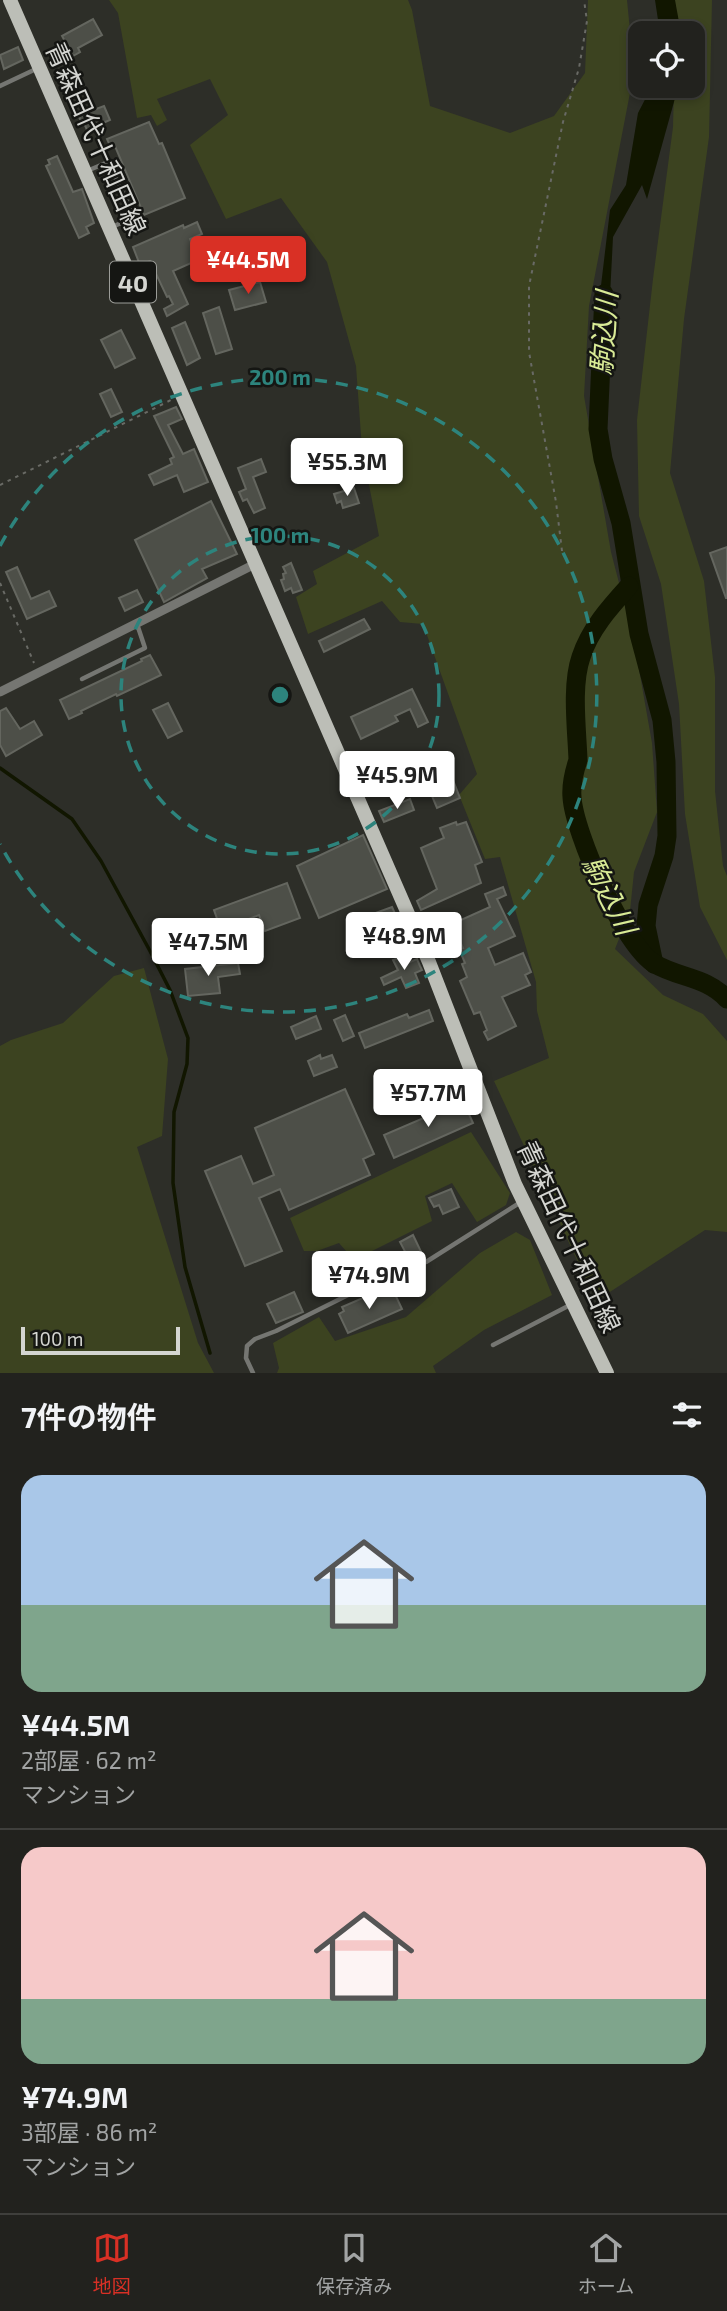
<!DOCTYPE html>
<html lang="ja">
<meta charset="utf-8">
<style>
body{margin:0;font-family:"Exo 2","Noto Sans JP",sans-serif;background:#2a2a27;color:#f1f3f6;height:100vh;display:flex;flex-direction:column;font-size:26px;white-space:nowrap}
*{box-sizing:border-box;margin:0}
p{font-size:23px;color:#a2a4a4}
.icon{flex:none;width:38px;height:38px;fill:none;stroke:currentColor;stroke-width:2;stroke-linecap:round;stroke-linejoin:round}
.map{position:relative;height:1373px;overflow:hidden}
.details{display:flex;flex-direction:column;background:#22221e;flex:1}
.details>*{flex:none}
.controls{position:absolute;left:628px;top:21px;display:grid;gap:14px}
.controls a{display:grid;place-items:center;width:77px;height:77px;border-radius:14px;background:#22221e;box-shadow:0 4px 10px #0003,0 0 0 2px #3f3f3c;font-size:35px}
.scale{position:absolute;left:21px;bottom:18px;width:159px;box-sizing:border-box;padding-left:7px;border:4px solid #d4d5d1;border-top:0;font-size:19px;line-height:24px;white-space:nowrap;color:#d4d5d1;-webkit-text-stroke:5px #151613;paint-order:stroke}
.price{position:absolute;translate:-50% -60px;padding:0 16px;border-radius:7px;background:#fff;color:#222;font-size:23px;line-height:46px;filter:drop-shadow(0 2px 4px #0008)}
.price::after{content:'';position:absolute;left:50%;top:42px;width:21px;height:16px;margin-left:-10px;background:inherit;clip-path:polygon(0 0,100% 0,50% 100%)}
.price.active{background:#d93025;color:#fff}
ul{padding:0;list-style:none}
li{display:grid;align-content:center;gap:14px;height:371px;padding:0 21px}
li+li{border-top:2px solid #3f3f3c}
li span{display:grid;place-items:center;height:217px;border-radius:21px;color:#555}
li>.icon{margin-inline-start:auto}
span .icon{width:126px;height:126px;fill:#fffc;stroke-width:1}
li b{font-size:30px}
h2{display:flex;justify-content:space-between;align-items:center;height:84px;padding:0 21px;font-size:30px}
.tab-bar{display:flex;justify-content:space-around;align-items:center;height:98px;border-top:2px solid #3f3f3c;background:#22221e;font-size:19px;color:#a2a4a4}
.tab-bar a{display:grid;justify-items:center;gap:4px}
.tab-bar .active{color:#d93025}
.map>svg:first-child{display:block}
</style>
<div class="map">
<svg width="727" height="1373" viewBox="0 0 727 1373">
<rect width="100%" height="100%" fill="#2d2e28"/>
<!-- green -->
<g fill="#3c4320">
<polygon points="109,0 408,0 412,10 430,106 510,133 554,116 585,73 588,0 627,0 634,72 589,306 584,396 611,552 634,641 652,743 657,812 634,872 630,911 615,949 663,995 703,1014 727,1041 727,1232 705,1230 596,1301 494,1081 549,1058 537,1011 536,982 500,857 485,859 459,795 477,774 423,624 400,622 382,601 308,634 296,597 317,584 313,571 379,536 362,449 356,366 327,262 281,198 226,219 190,145 228,115 210,79 157,99 167,120 157,126 151,115 137,118 118,13"/>
<polygon points="674,0 712,0 709,137 684,319 670,473 704,581 715,677 715,791 723,866 727,876 727,960 700,907 685,814 679,704 661,584 639,516 637,420 653,279 673,127 674,86 693,86 693,33 674,33"/>
<polygon points="144,968 168,1059 162,1136 137,1147 198,1343 214,1373 0,1373 0,1046 11,1040 63,1023 114,976"/>
<polygon points="471,1132 510,1193 506,1205 477,1222 452,1183 425,1196 432,1221 354,1260 339,1243 317,1251 304,1251 290,1218"/>
<polygon points="516,1232 530,1240 552,1295 484,1330 433,1366 436,1373 277,1373 279,1368 273,1343 319,1317 335,1341 406,1317 480,1253"/>
</g>
<!-- water -->
<g fill="#111600">
<polygon points="655,0 675,0 681,33 660,33"/>
<polygon points="652,86 677,86 677,91 647,199 642,185 613,237 610,296 598,333 600,294 610,210 626,185 638,113"/>
</g>
<g fill="none" stroke-linecap="round" stroke-linejoin="round">
<!-- stream -->
<polyline stroke="#111600" stroke-width="3.5" points="0,768 72,819 101,861 150,951 170,990 188,1038 187,1064 174,1112 173,1183 185,1267 210,1353"/>
<!-- river -->
<g stroke="#111600" stroke-width="19">
<polyline points="604,294 598,429 603,459 621,523 639,634 662,720 666,762 667,836 664,856 648,905 646,926 654,964"/>
<path d="M629,586C610,607 590,629 581,657C571,686 577,730 578,760C574,772 571,785 572,797C574,833 624,946 655,964C679,978 707,977 727,999"/>
</g>
</g>
<!-- building -->
<g fill="#4d4f48" stroke="#64665f" stroke-width="2">
<polygon points="93,19 102,35 78,48 80,52 73,56 62,36"/>
<polygon points="18,47 23,60 4,69 0,55"/>
<polygon points="104,106 110,120 87,130 84,123 82,124 77,112 89,107 91,111"/>
<polygon points="149,122 159,144 162,143 185,198 144,215 115,146 111,148 107,139"/>
<polygon points="57,156 73,192 82,189 94,223 86,227 89,233 79,238 46,166 50,164 48,160"/>
<polygon points="197,222 202,234 190,239 198,260 173,271 188,304 167,316 164,309 173,304 169,296 167,297 150,261 140,265 133,247 183,225 184,228"/>
<polygon points="260,282 266,302 235,310 229,290"/>
<polygon points="219,307 232,349 216,354 203,313"/>
<polygon points="185,322 200,358 187,365 172,328"/>
<polygon points="121,330 135,358 115,368 101,340"/>
<polygon points="111,389 122,412 111,417 100,394"/>
<polygon points="176,407 182,419 168,425 183,454 194,449 208,482 184,492 177,475 154,485 149,475 172,464 170,459 174,457 154,416"/>
<polygon points="261,459 266,472 253,477 265,508 254,513 247,499 243,501 239,492 246,489 238,468"/>
<polygon points="354,488 359,503 343,508 341,501 337,503 334,494"/>
<polygon points="211,501 237,554 202,569 207,578 164,602 135,540"/>
<polygon points="727,547 727,598 726,598 710,553"/>
<polygon points="291,563 302,590 293,593 291,588 285,591 281,580 284,579 283,574 286,573 283,567"/>
<polygon points="17,567 31,599 49,591 56,606 27,619 6,572"/>
<polygon points="137,590 143,602 125,611 119,598"/>
<polygon points="364,619 370,629 324,652 319,641"/>
<polygon points="150,655 161,675 117,696 116,694 81,711 82,713 69,719 60,700 142,661 141,659"/>
<polygon points="412,689 428,722 418,727 410,709 395,716 398,721 361,739 351,717"/>
<polygon points="168,703 182,731 168,738 153,710"/>
<polygon points="6,708 20,729 34,721 42,735 6,756 0,745 0,711"/>
<polygon points="445,760 460,798 437,808 419,765 428,761 430,766"/>
<polygon points="410,799 414,810 384,822 379,811"/>
<polygon points="456,822 457,825 466,822 482,862 475,865 481,883 421,910 417,901 437,889 421,848 444,838 440,828"/>
<polygon points="363,835 387,889 319,918 297,866"/>
<polygon points="287,883 300,918 265,931 259,915 221,930 214,910"/>
<polygon points="503,887 506,895 497,899 515,936 488,948 495,965 523,953 531,972 525,975 530,985 502,997 516,1026 488,1040 484,1032 487,1030 480,1012 474,1014 460,981 467,977 462,964 465,963 459,949 463,948 452,924 490,907 485,894"/>
<polygon points="392,907 397,918 394,919 396,924 363,936 356,920"/>
<polygon points="407,955 410,962 417,959 420,966 422,970 415,973 419,983 406,988 401,977 384,985 381,978 398,970 393,960"/>
<polygon points="238,963 240,974 218,977 220,993 188,996 185,969"/>
<polygon points="429,1010 433,1021 365,1048 359,1033 407,1014 409,1018"/>
<polygon points="345,1015 354,1036 343,1041 334,1020"/>
<polygon points="316,1016 321,1029 296,1039 291,1027"/>
<polygon points="320,1055 321,1059 332,1055 337,1067 314,1076 308,1061"/>
<polygon points="345,1089 374,1154 363,1159 370,1175 289,1210 280,1189 259,1198 282,1251 245,1266 205,1171 241,1156 253,1184 274,1175 255,1128"/>
<polygon points="463,1101 473,1123 394,1158 384,1135"/>
<polygon points="451,1189 459,1207 443,1214 439,1205 434,1207 429,1198"/>
<polygon points="413,1235 424,1258 411,1263 400,1242"/>
<polygon points="393,1290 402,1309 348,1333 339,1314 344,1311 342,1307 365,1297 367,1301"/>
<polygon points="294,1292 303,1312 276,1323 267,1304"/>
</g>
<g fill="none" stroke-linecap="round" stroke-linejoin="round">
<!-- path -->
<g stroke="#696a65" stroke-width="2" stroke-dasharray="3.5 5" stroke-linecap="butt">
<polyline points="0,485 171,400"/>
<polyline points="562,551 556,502 529,352 529,286 563,122 579,68 587,21 584,0"/>
<polyline points="0,583 34,663"/>
</g>
<!-- service -->
<g stroke="#757672" stroke-width="4.5">
<polyline points="0,86 36,69"/>
<polyline points="87,171 108,162 134,217 110,228"/>
<polyline points="82,679 145,648 137,624"/>
<polyline points="493,1345 570,1305"/>
<polyline points="253,1373 246,1358 247,1346 255,1339 276,1331 358,1290 426,1262 521,1202"/>
</g>
<!-- minor -->
<polyline stroke="#757672" stroke-width="9" points="0,692 255,564"/>
<!-- primary -->
<polyline stroke="#bcbeb7" stroke-width="14" points="10,0 429,962 515,1184 607,1373"/>
</g>
<!-- distance rings -->
<g fill="none" stroke="#2d847d" stroke-width="3.5" stroke-dasharray="12 9">
<circle cx="280" cy="695" r="159"/>
<path d="M0 546A317 317 0 1 1 0 844"/>
</g>
<g text-anchor="middle" dominant-baseline="central" stroke-width="5" stroke-linejoin="round" paint-order="stroke">
<!-- shield labels -->
<rect fill="#151613" stroke="#9b9c98" stroke-width="2" x="110" y="261.5" width="46" height="41" rx="5"/>
<g font-size="24" font-weight="bold" fill="#d4d5d1">
<text x="133" y="282">40</text>
</g>
<!-- street labels -->
<g font-size="26" fill="#d4d5d1" stroke="#151613">
<text transform="translate(97 138) rotate(66)">青森田代十和田線</text>
<text transform="translate(570 1236) rotate(65)">青森田代十和田線</text>
</g>
<!-- water labels -->
<g font-size="28" font-style="italic" fill="#d9eb96" stroke="#151613">
<text transform="translate(603 333) rotate(-86)">駒込川</text>
<text transform="translate(610 895) rotate(63)">駒込川</text>
</g>
</g>
<circle cx="280" cy="695" r="10" fill="#2d847d" stroke="#151613" stroke-width="3.5"/>
<g font-size="21" text-anchor="middle" font-weight="bold" fill="#2d847d" stroke="#151613" stroke-width="5" stroke-linejoin="round" paint-order="stroke">
<text x="280" y="385">200 m</text>
<text x="280" y="543">100 m</text>
</g>
</svg>
<div class="controls">
<a><svg class="icon" aria-label="locate" viewBox="0 0 24 24"><circle cx="12" cy="12" r="6"/><path d="M12 2v4M12 18v4M2 12h4M18 12h4"/></svg></a>
</div>
<div class="scale">100 m</div>
<b class="price active" style="left:248px;top:296px">¥44.5M</b>
<b class="price" style="left:347px;top:498px">¥55.3M</b>
<b class="price" style="left:397px;top:811px">¥45.9M</b>
<b class="price" style="left:404px;top:972px">¥48.9M</b>
<b class="price" style="left:208px;top:978px">¥47.5M</b>
<b class="price" style="left:428px;top:1129px">¥57.7M</b>
<b class="price" style="left:369px;top:1311px">¥74.9M</b>
</div>
<section class="details">
<h2>7件の物件<svg class="icon" aria-label="filters" viewBox="0 0 24 24"><path d="M4 7h16M4 17h16"/><circle cx="9" cy="7" r="2"/><circle cx="15" cy="17" r="2"/></svg></h2>
<ul>
<li><span style="background:linear-gradient(#a9c7e8 60%,#7fa58c 0)"><svg class="icon" aria-label="home" viewBox="0 0 24 24"><path d="M3 11l9-7 9 7M6 9v11h12V9"/></svg></span><div><b>¥44.5M</b><p>2部屋 · 62 m²</p><p>マンション</p></div></li>
<li><span style="background:linear-gradient(#f6c9c9 70%,#7fa58c 0)"><svg class="icon" aria-label="home" viewBox="0 0 24 24"><path d="M3 11l9-7 9 7M6 9v11h12V9"/></svg></span><div><b>¥74.9M</b><p>3部屋 · 86 m²</p><p>マンション</p></div></li>
</ul>
</section>
<nav class="tab-bar">
<a class="active"><svg class="icon" aria-label="map" viewBox="0 0 24 24"><path d="M3 6l6-2 6 2 6-2v14l-6 2-6-2-6 2zM9 4v14M15 6v14"/></svg>地図</a>
<a><svg class="icon" aria-label="saved" viewBox="0 0 24 24"><path d="M7 4h10v16l-5-4-5 4z"/></svg>保存済み</a>
<a><svg class="icon" aria-label="home" viewBox="0 0 24 24"><path d="M3 11l9-7 9 7M6 9v11h12V9"/></svg>ホーム</a>
</nav>
